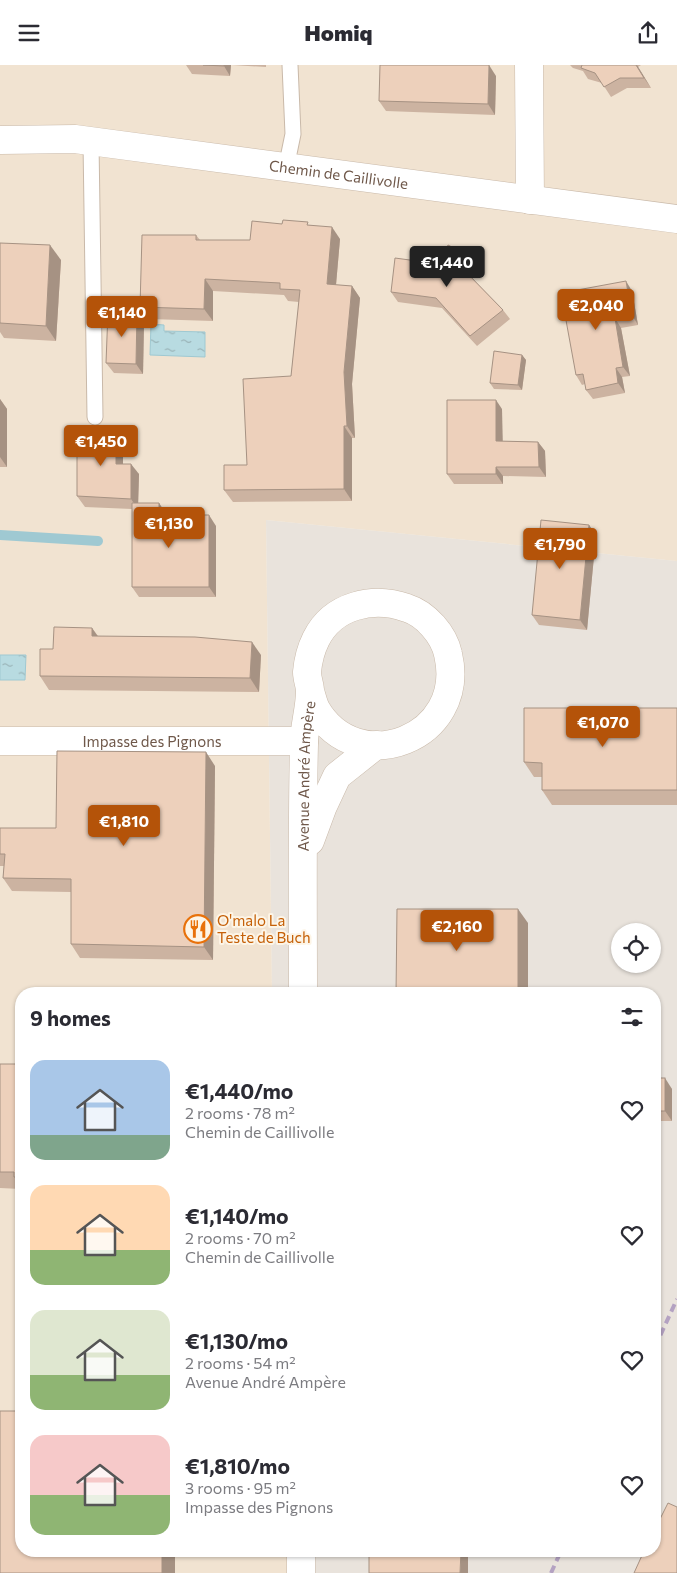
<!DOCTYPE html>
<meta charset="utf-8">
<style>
body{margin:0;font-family:Commissioner,sans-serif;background:#f2f2f3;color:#2b2b33;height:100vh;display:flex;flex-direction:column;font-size:19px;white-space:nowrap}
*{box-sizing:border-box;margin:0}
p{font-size:16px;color:#7c7c81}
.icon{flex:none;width:28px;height:28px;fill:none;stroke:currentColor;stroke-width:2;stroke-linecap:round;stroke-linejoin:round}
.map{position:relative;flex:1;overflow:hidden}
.drawer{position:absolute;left:15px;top:922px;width:646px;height:570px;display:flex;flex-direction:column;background:#fff;border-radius:20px;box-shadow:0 1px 4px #0004}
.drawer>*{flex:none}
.tools{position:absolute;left:611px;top:858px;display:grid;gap:10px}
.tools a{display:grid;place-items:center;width:50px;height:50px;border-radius:50%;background:#fff;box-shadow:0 1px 4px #0004;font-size:25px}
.price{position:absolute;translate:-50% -42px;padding:0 11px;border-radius:5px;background:#b45309;color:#fff;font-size:16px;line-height:32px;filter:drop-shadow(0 1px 2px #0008)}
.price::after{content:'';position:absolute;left:50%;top:30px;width:15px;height:11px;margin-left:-8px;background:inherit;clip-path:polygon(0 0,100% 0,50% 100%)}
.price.selected{background:#222;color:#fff}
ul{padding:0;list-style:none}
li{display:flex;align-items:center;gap:15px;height:125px;padding:0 15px}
li span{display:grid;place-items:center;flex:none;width:140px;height:100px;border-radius:15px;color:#555}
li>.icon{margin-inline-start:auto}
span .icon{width:60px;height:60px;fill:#fffc;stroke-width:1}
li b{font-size:21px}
h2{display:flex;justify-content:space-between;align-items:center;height:60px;padding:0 15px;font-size:21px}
header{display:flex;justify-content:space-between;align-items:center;height:65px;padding:0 15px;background:#fff;font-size:22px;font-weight:800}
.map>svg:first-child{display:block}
</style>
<header><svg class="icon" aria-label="menu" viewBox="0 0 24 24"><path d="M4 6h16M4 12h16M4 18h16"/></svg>Homiq<svg class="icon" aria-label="share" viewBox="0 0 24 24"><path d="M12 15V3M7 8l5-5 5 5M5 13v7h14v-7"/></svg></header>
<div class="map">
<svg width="677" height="1508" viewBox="0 0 677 1508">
<defs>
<pattern id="water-ripples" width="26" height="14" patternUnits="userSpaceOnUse" patternTransform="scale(1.25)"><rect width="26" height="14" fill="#b8dbe1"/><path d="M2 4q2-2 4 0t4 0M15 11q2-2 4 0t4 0" fill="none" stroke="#9ab4b8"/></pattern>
</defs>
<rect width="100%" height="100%" fill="#faf1e2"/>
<!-- residential -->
<polygon fill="#f1e3d1" points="0,0 677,0 677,496 266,455 272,929 21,929 21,1486 290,1486 291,1508 0,1508"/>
<!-- industrial -->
<path fill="#e9e3dc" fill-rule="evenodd" d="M266,455L677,496V1508H291L290,1486H655V929H272ZM620,866H652V899H620Z"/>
<!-- water -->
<g fill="url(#water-ripples)" stroke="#9fc9d2">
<polygon points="151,259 164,260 164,266 205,267 205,292 150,290"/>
<polygon points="0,590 26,590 25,615 0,615"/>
</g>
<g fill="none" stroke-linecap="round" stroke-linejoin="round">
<!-- stream -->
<polyline stroke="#9fc9d2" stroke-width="10" points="0,470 98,476"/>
<defs>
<g id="lane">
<polyline points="91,77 95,352"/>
<polyline points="286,103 293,69 290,0"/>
</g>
<g id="street">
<polyline points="529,0 530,135"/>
<path id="s1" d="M0,75L75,74L677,154"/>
<path id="s2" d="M0,676H304"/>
<polyline points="310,776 323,741 337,711 376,680"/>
<path id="s3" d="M303,929C303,845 302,762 304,679C304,661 310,644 310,626C310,620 307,614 307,607C308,596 311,584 316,574C333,540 373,531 407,543C426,549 444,570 448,589C468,674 357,715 316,644C313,638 312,632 310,626"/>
<polyline points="301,1508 301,1486"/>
</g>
</defs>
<!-- lane casing -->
<use href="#lane" stroke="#c9b9a9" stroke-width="17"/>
<!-- street casing -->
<use href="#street" stroke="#c9b9a9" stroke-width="29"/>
<!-- lane -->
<use href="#lane" stroke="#fff" stroke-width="15"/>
<!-- street -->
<use href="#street" stroke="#fff" stroke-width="28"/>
<!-- rail -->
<g stroke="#b4a2c2" stroke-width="4" stroke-dasharray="8 5" stroke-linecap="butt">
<polyline points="655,1282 677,1234"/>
<polyline points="551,1508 561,1486"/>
</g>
</g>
<!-- wall -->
<g fill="#ccb3a1">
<polygon points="186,0 231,0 230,11 192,9"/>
<polygon points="232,0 266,0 266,2"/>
<polygon points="570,0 641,0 638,2 651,23 627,23 611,32 602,18 588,14 583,6 573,3"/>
<polygon points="496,11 495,50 386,46 379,36"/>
<polygon points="282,159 310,160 340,174 336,220 352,221 360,233 352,319 355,373 352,373 352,436 233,437 224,425 247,400 291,311 299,237 288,236 284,230 213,226 213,256 149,254 140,242 196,170 200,175 250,175"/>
<polygon points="0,178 61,195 56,276 4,273 0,267"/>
<polygon points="439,199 478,202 472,213 503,245 510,254 477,281 442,243 398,237 391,227"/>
<polygon points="632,226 638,260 621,263 630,311 622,312 625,328 593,334 586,325 585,319 582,320 576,310"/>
<polygon points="144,258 143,309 114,308 106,298"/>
<polygon points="522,290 526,295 522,325 494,324 490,318"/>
<polygon points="0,334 7,344 7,402 0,402"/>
<polygon points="502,344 502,376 538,377 545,386 546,412 503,411 503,419 454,419 447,409"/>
<polygon points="116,367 123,377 123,399 139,409 138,438 159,438 166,449 166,450 216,461 216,532 139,532 132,522 132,444 85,442 77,431"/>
<polygon points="589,460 596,470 587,565 539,560 532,550"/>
<polygon points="92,563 98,571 261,590 259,627 49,625 40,611 53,584"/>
<polygon points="677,643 677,740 552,740 542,725 542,712 534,712 524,697"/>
<polygon points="215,701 213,895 80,893 71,879 71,827 12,826 3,813 4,801 0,801 0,763 56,763"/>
<polygon points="0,999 21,999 21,1124 0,1123"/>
<polygon points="655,1013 672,1024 672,1056 655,1056"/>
</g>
<!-- shaded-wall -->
<g fill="#a69283">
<polygon points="224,0 231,0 230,11 224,1"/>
<polygon points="489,0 496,11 495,50 488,39"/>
<polygon points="636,0 637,0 651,23 644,13"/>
<polygon points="332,162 340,174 335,231 327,219"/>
<polygon points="50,180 61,195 56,276 46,261"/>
<polygon points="471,192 478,202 471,214 464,205"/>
<polygon points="205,214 213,226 213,256 204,244"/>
<polygon points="626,216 632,226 638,260 632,250"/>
<polygon points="352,221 360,233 352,319 355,373 347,361 344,307"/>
<polygon points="137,248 144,258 143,309 136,299"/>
<polygon points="615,253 621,263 630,311 623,302"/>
<polygon points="522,290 526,295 522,325 518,320"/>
<polygon points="616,303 622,312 625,328 618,318"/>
<polygon points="0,334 7,344 7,402 0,392"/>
<polygon points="496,335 502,344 503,385 496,376"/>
<polygon points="344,361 352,373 352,436 344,424"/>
<polygon points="116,367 123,377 123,409 116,399"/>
<polygon points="538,377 545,386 546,412 539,402"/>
<polygon points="131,399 139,409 138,444 131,434"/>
<polygon points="496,402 503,411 503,419 496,409"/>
<polygon points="159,438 166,449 166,461 159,450"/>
<polygon points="209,450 216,461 216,532 209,522"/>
<polygon points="589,460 596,470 587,565 580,555"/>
<polygon points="92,563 101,576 92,571"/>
<polygon points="252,577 261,590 259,627 250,613"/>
<polygon points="206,687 215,701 213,895 204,882"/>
<polygon points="518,844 528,858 528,929 518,929"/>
<polygon points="665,1013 672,1024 672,1056 665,1046"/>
<rect x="162" y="1486" width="13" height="22"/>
<polygon points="461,1486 468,1486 468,1508 460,1508"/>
</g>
<!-- building -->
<g fill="#edd0bb" stroke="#a69283">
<polygon points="203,0 224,0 224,1"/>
<polygon points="380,0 489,0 488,39 379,36"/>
<polygon points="582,0 636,0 644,13 620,13 604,22 595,8 581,3"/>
<polygon points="283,155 308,157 307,160 332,162 327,219 352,221 344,307 347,361 344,361 344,424 224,425 224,400 247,400 243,314 291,311 300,225 280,224 280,218 205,214 204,244 140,242 142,170 196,170 196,175 250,175 252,156 282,159"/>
<polygon points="0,178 50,180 46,261 0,258"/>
<polygon points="448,180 471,192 464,205 503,245 470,271 436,233 391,227 395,193 439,199"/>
<polygon points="626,216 632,250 615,253 623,302 616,303 618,318 586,325 583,309 576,310 561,228"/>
<polygon points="108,246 137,248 136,299 106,298"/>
<polygon points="494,286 522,290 518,320 490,318"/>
<polygon points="447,335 496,335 496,376 538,377 539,402 496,402 496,409 447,409"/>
<polygon points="77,366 116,367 116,399 131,399 131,434 77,431"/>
<polygon points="132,438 159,438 159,450 209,450 209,522 132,522"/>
<polygon points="541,455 589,460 580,555 532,550"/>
<polygon points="54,562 92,563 92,571 195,572 252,577 250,613 40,611 40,584 53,584"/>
<polygon points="524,643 677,643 677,725 542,725 542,698 524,697"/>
<polygon points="57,686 206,687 204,882 71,879 71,814 3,813 5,789 0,789 0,763 56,763"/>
<polygon points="397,844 518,844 518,929 396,929"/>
<polygon points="0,999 21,999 21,1112 14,1112 14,1107 0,1107"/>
<rect x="655" y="1013" width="10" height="33"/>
<polygon points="0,1346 21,1346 21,1486 162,1486 162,1508 0,1508"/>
<polygon points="668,1438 677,1442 677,1508 634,1508 644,1486 655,1486 655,1464"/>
<polygon points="369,1486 461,1486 460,1508 369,1508"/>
</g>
<!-- icons -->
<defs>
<symbol id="restaurant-ring" viewBox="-11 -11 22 22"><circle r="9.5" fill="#fdf5e7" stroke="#e8710a" stroke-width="1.5"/><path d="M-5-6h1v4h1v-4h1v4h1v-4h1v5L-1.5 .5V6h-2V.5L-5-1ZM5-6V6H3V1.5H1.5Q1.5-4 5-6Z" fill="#e8710a"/></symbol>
</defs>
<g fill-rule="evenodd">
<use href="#restaurant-ring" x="182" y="848" width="32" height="32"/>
</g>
<g text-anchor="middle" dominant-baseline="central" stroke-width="4" stroke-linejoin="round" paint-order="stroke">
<!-- street labels -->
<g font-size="15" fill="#6f584a" stroke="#fdf5e7">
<text stroke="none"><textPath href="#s1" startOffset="341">Chemin de Caillivolle</textPath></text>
<text stroke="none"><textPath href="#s2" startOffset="152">Impasse des Pignons</textPath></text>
<text stroke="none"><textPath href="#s3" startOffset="218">Avenue André Ampère</textPath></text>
</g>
<!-- food labels -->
<g font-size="15" fill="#c56008" stroke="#fdf5e7" text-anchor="start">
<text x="217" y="855">O'malo La<tspan x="217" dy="17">Teste de Buch</tspan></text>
</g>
</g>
</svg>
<div class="tools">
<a><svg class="icon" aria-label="locate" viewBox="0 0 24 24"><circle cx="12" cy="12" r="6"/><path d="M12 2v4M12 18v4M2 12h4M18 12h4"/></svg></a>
</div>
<b class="price selected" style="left:447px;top:223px">€1,440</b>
<b class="price" style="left:596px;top:266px">€2,040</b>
<b class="price" style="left:122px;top:273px">€1,140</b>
<b class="price" style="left:101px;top:402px">€1,450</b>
<b class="price" style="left:169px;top:484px">€1,130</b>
<b class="price" style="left:560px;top:505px">€1,790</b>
<b class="price" style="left:603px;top:683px">€1,070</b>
<b class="price" style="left:124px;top:782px">€1,810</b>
<b class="price" style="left:457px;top:887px">€2,160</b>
<section class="drawer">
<h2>9 homes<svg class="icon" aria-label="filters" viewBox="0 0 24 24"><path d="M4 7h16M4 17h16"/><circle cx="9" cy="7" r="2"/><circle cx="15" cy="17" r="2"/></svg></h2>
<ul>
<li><span style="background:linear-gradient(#a9c7e8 75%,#7fa58c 0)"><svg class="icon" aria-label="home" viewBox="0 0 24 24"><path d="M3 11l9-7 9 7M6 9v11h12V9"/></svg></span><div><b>€1,440/mo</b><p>2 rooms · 78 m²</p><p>Chemin de Caillivolle</p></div><svg class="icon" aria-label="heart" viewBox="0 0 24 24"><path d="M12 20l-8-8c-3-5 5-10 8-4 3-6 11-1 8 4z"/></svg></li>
<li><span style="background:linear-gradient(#ffd9b3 65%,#8fb573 0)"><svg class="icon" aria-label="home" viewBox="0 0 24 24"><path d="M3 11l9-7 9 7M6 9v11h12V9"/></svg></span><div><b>€1,140/mo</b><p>2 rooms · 70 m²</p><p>Chemin de Caillivolle</p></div><svg class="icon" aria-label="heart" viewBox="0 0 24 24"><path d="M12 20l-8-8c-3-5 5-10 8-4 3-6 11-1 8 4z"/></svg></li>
<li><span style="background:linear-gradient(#dfe7d0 65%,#8fb573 0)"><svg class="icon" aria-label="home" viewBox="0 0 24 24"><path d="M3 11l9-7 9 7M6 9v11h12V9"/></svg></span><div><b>€1,130/mo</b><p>2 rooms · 54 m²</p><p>Avenue André Ampère</p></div><svg class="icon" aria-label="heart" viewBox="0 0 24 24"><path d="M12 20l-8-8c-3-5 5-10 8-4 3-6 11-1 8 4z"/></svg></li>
<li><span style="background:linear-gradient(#f6c9c9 60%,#8fb573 0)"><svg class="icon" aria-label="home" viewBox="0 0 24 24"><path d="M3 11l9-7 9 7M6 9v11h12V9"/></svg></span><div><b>€1,810/mo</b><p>3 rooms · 95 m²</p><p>Impasse des Pignons</p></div><svg class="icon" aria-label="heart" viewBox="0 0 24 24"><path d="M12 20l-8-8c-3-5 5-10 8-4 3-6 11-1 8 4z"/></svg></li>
</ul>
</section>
</div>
